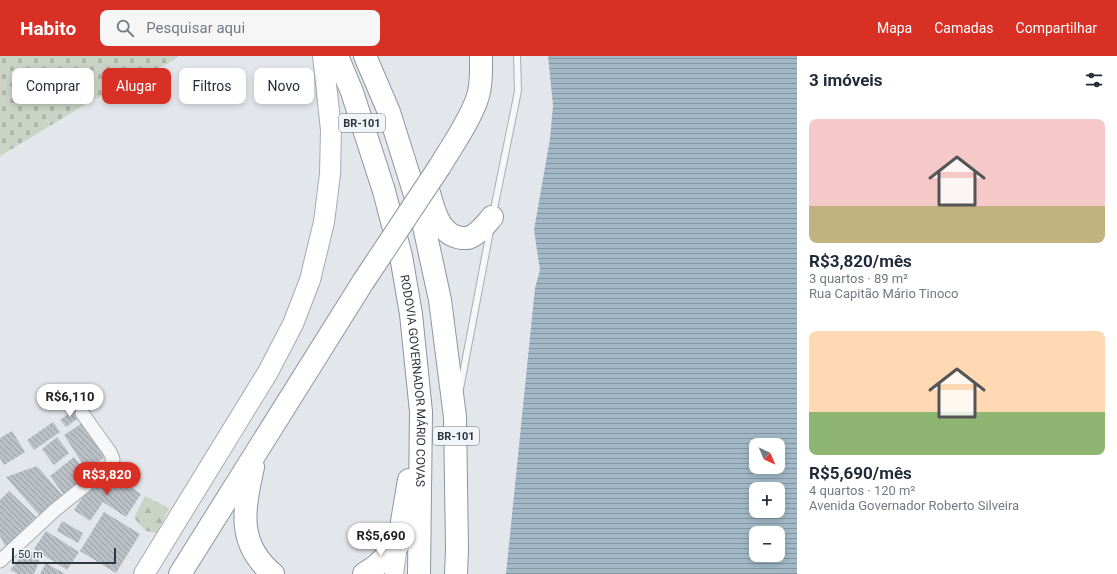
<!DOCTYPE html>
<html lang="pt">
<meta charset="utf-8">
<style>
body{margin:0;font-family:Roboto,sans-serif;background:#f6f6f7;color:#1f2937;height:100vh;display:flex;flex-direction:column;font-size:15px;white-space:nowrap}
*{box-sizing:border-box;margin:0}
p{font-size:13px;color:#747a83}
.icon{flex:none;width:22px;height:22px;fill:none;stroke:currentColor;stroke-width:2;stroke-linecap:round;stroke-linejoin:round}
.map{position:relative;flex:1;overflow:hidden}
.details{display:flex;flex-direction:column;background:#fff;width:320px}
.details>*{flex:none}
.guide{position:absolute;left:12px;top:12px;width:380px;height:36px;display:flex;gap:8px}
.needle{width:26px;rotate:136deg}
.fabs{position:absolute;left:749px;top:382px;display:grid;gap:8px}
.fabs a{display:grid;place-items:center;width:36px;height:36px;border-radius:8px;background:#fff;box-shadow:0 2px 6px #0003;font-size:20px}
.scale{position:absolute;left:12px;bottom:10px;width:104px;box-sizing:border-box;padding-left:4px;border:2px solid #2c3640;border-top:0;font-size:11px;line-height:14px;white-space:nowrap;color:#2c3640;-webkit-text-stroke:3px #f2f5f7;paint-order:stroke}
.price{position:absolute;translate:-50% -34px;padding:0 9px;border-radius:14px;background:#fff;color:#222;font-size:13px;line-height:26px;filter:drop-shadow(0 1px 2px #0008)}
.price::after{content:'';position:absolute;left:50%;top:24px;width:12px;height:9px;margin-left:-6px;background:inherit;clip-path:polygon(0 0,100% 0,50% 100%)}
.price.selected{background:#d93025;color:#fff}
ul{padding:0;list-style:none}
li{display:grid;align-content:center;gap:8px;height:212px;padding:0 12px}
li span{display:grid;place-items:center;height:124px;border-radius:8px;color:#555}
li>.icon{margin-inline-start:auto}
span .icon{width:72px;height:72px;fill:#fffc;stroke-width:1}
li b{font-size:17px}
h2{display:flex;justify-content:space-between;align-items:center;height:48px;padding:0 12px;font-size:17px}
.chip{padding:0 14px;border-radius:8px;background:#fff;box-shadow:0 2px 6px #0003;font-size:14px;line-height:36px}
.chip.selected{background:#d93025;color:#fff}
header{display:flex;align-items:center;gap:24px;box-sizing:border-box;height:56px;padding:0 20px;background:#d93025;color:#fff}
header strong{font-size:19px}
nav{display:flex;gap:22px;margin-inline-start:auto;font-size:14px}
.search{width:280px;height:36px;background:#f6f6f7;display:flex;align-items:center;gap:10px;box-sizing:border-box;padding:0 14px;border-radius:8px;color:#747a83;font-size:15px}
main{display:flex;flex:1;min-height:0}
.map>svg:first-child{display:block}
</style>
<header>
<strong>Habito</strong>
<div class="search"><svg class="icon" aria-label="search" viewBox="0 0 24 24"><circle cx="10" cy="10" r="6"/><path d="M15 15l6 6"/></svg>Pesquisar aqui</div>
<nav><a>Mapa</a><a>Camadas</a><a>Compartilhar</a></nav>
</header>
<main>
<div class="map">
<svg width="797" height="518" viewBox="0 0 797 518">
<defs>
<pattern id="forest-firs" width="22" height="20" patternUnits="userSpaceOnUse"><rect width="22" height="20" fill="#cad3c5"/><path d="M5 1l3.5 6h-7zM16 11l3.5 6h-7z" fill="#aeb6aa"/></pattern>
<pattern id="cemetery-stones" width="16" height="16" patternUnits="userSpaceOnUse"><rect width="16" height="16" fill="#cad3c5"/><path d="M2 7V4a2 2 0 0 1 4 0v3zM10 15v-3a2 2 0 0 1 4 0v3z" fill="#aeb6aa"/></pattern>
<pattern id="water-rules" width="6" height="5" patternUnits="userSpaceOnUse"><rect width="6" height="5" fill="#a2b8c6"/><path d="M0 2.5h6" fill="none" stroke="#8496a2"/></pattern>
<pattern id="building-back-hatch" width="6" height="6" patternUnits="userSpaceOnUse"><rect width="6" height="6" fill="#bbc0c6"/><path d="M-1 5l2 2M0 0l6 6M5-1l2 2" fill="none" stroke="#989da2"/></pattern>
</defs>
<rect width="100%" height="100%" fill="#e3e6ea"/>
<!-- forest -->
<polygon fill="url(#forest-firs)" points="145,440 169,452 157,477 146,475 134,462"/>
<!-- cemetery -->
<polygon fill="url(#cemetery-stones)" points="0,0 179,0 167,8 91,45 0,100"/>
<!-- water -->
<path fill="url(#water-rules)" fill-rule="evenodd" d="M548,0H797V518H506L535,232L540,214L534,174L550,83L553,49ZM756,389H778V411H756ZM756,433H778V455H756ZM756,477H778V499H756Z"/>
<!-- building -->
<g fill="url(#building-back-hatch)">
<polygon points="74,354 80,361 66,371 60,364"/>
<polygon points="53,366 60,376 34,394 27,384"/>
<polygon points="84,366 107,400 86,413 64,379"/>
<polygon points="12,375 25,396 4,409 0,402 0,382"/>
<polygon points="57,381 69,397 54,409 42,393"/>
<polygon points="74,401 88,420 64,439 50,420"/>
<polygon points="37,410 64,441 41,461 6,421"/>
<polygon points="102,412 141,438 126,461 103,446 90,465 74,454"/>
<polygon points="9,435 36,461 6,492 0,480 0,444"/>
<polygon points="104,456 140,478 116,517 80,495"/>
<polygon points="62,465 83,477 78,487 57,475"/>
<polygon points="46,475 79,496 67,514 34,493"/>
<polygon points="28,493 40,503 34,518 18,518 10,514"/>
<polygon points="46,507 65,518 40,518"/>
</g>
<g fill="none" stroke-linecap="round" stroke-linejoin="round">
<defs>
<g id="service">
<polyline points="493,158 518,35 517,0"/>
<polyline points="460,333 490,175"/>
</g>
<polyline id="minor" points="0,505 55,454 112,408 113,403 110,396 82,357"/>
<polyline id="secondary" points="394,518 398,489"/>
<polyline id="primary" points="144,518 268,316 293,268 310,224 324,166 330,118 331,74 323,0"/>
<g id="motorway">
<path id="s1" d="M337,0L352,36L384,135L401,200L411,258L421,356L419,518"/>
<polyline points="365,0 389,56 422,161 440,244 455,361 457,493 456,518"/>
<path d="M440,110C452,90 471,63 478,40C482,27 481,13 481,0"/>
<path d="M429,137C434,155 440,180 462,182C464,182 467,182 468,182C478,179 486,168 492,161"/>
<path d="M253,411C244,453 236,487 273,518"/>
<polyline points="180,518 363,226"/>
<polyline points="364,518 376,510 398,489 409,424"/>
</g>
</defs>
<!-- service casing -->
<use href="#service" stroke="#a8aeb4" stroke-width="8"/>
<!-- minor casing -->
<use href="#minor" stroke="#a8aeb4" stroke-width="15"/>
<!-- secondary casing -->
<use href="#secondary" stroke="#a8aeb4" stroke-width="20"/>
<!-- primary casing -->
<use href="#primary" stroke="#a3acb4" stroke-width="22"/>
<!-- motorway casing -->
<use href="#motorway" stroke="#8c969f" stroke-width="24"/>
<!-- service -->
<use href="#service" stroke="#f5f7f8" stroke-width="6"/>
<!-- minor -->
<use href="#minor" stroke="#f5f7f8" stroke-width="13"/>
<!-- secondary -->
<use href="#secondary" stroke="#fff" stroke-width="18"/>
<!-- primary -->
<use href="#primary" stroke="#fff" stroke-width="20"/>
<!-- motorway -->
<use href="#motorway" stroke="#fff" stroke-width="22"/>
<defs>
<polyline id="motorway-bridge" points="363,226 440,110"/>
</defs>
<!-- motorway-bridge casing -->
<use href="#motorway-bridge" stroke="#8c969f" stroke-width="24" stroke-linecap="butt"/>
<!-- motorway-bridge -->
<use href="#motorway-bridge" stroke="#fff" stroke-width="22"/>
</g>
<g text-anchor="middle" dominant-baseline="central" stroke-width="4" stroke-linejoin="round" paint-order="stroke">
<!-- shield labels -->
<g fill="#f2f5f7" stroke="#676f77" stroke-width="1">
<rect x="339" y="58" width="46" height="18" rx="3"/>
<rect x="433" y="371" width="46" height="18" rx="3"/>
</g>
<g font-size="11" font-weight="bold" fill="#2c3640">
<text x="362" y="67">BR-101</text>
<text x="456" y="380">BR-101</text>
</g>
<!-- street labels -->
<g font-size="12" fill="#2c3640" stroke="#f2f5f7">
<text stroke="none"><textPath href="#s1" startOffset="336">RODOVIA GOVERNADOR MÁRIO COVAS</textPath></text>
</g>
</g>
</svg>
<div class="fabs">
<a><svg class="needle" viewBox="-14 -14 28 28"><path d="M0-13l5 13h-10z" fill="#e53935"/><path d="M0 13l5-13h-10z" fill="#747a83"/></svg></a>
<a>+</a>
<a>−</a>
</div>
<div class="scale">50 m</div>
<b class="price" style="left:70px;top:362px">R$6,110</b>
<b class="price selected" style="left:107px;top:440px">R$3,820</b>
<b class="price" style="left:381px;top:501px">R$5,690</b>
<div class="guide">
<a class="chip">Comprar</a>
<a class="chip selected">Alugar</a>
<a class="chip">Filtros</a>
<a class="chip">Novo</a>
</div>
</div>
<section class="details">
<h2>3 imóveis<svg class="icon" aria-label="filters" viewBox="0 0 24 24"><path d="M4 7h16M4 17h16"/><circle cx="9" cy="7" r="2"/><circle cx="15" cy="17" r="2"/></svg></h2>
<ul>
<li><span style="background:linear-gradient(#f6c9c9 70%,#c2b280 0)"><svg class="icon" aria-label="home" viewBox="0 0 24 24"><path d="M3 11l9-7 9 7M6 9v11h12V9"/></svg></span><div><b>R$3,820/mês</b><p>3 quartos · 89 m²</p><p>Rua Capitão Mário Tinoco</p></div></li>
<li><span style="background:linear-gradient(#ffd9b3 65%,#8fb573 0)"><svg class="icon" aria-label="home" viewBox="0 0 24 24"><path d="M3 11l9-7 9 7M6 9v11h12V9"/></svg></span><div><b>R$5,690/mês</b><p>4 quartos · 120 m²</p><p>Avenida Governador Roberto Silveira</p></div></li>
</ul>
</section>
</main>
